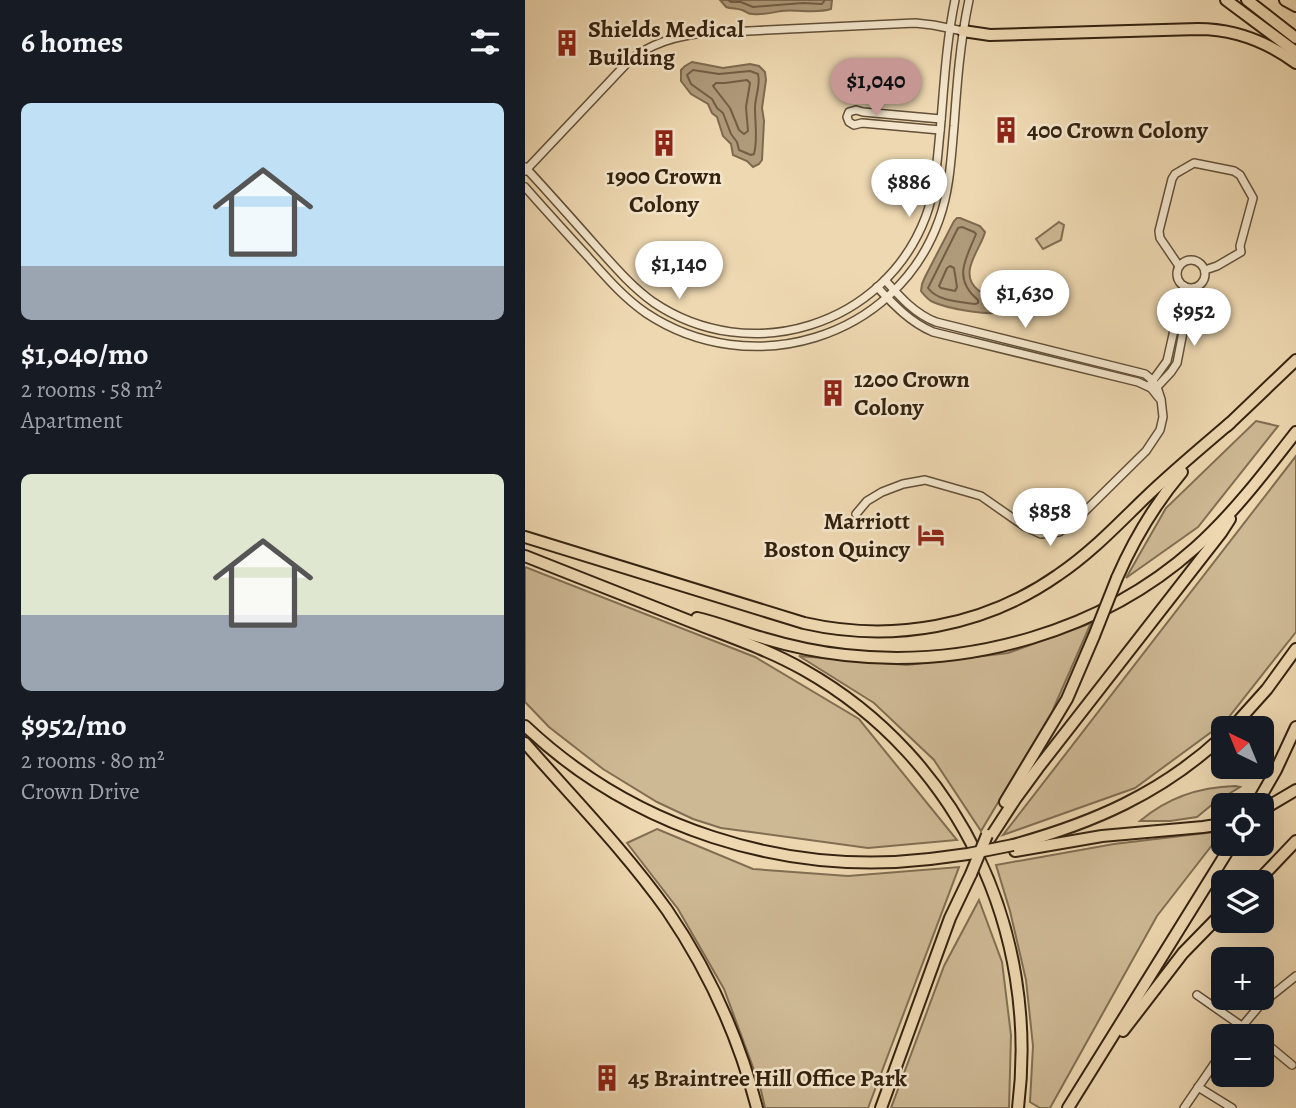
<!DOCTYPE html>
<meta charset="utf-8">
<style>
body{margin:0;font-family:Alegreya,serif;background:#20242c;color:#f1f3f6;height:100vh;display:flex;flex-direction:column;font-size:26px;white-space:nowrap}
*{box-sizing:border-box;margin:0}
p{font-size:23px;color:#9ea1a6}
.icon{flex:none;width:38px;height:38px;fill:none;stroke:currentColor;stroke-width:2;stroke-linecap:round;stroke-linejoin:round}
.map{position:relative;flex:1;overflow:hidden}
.panel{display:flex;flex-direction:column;background:#171b24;width:525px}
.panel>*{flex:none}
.needle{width:46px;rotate:317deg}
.buttons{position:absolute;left:686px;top:716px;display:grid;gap:14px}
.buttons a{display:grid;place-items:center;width:63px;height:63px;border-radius:10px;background:#171b24;box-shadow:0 7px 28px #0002;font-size:35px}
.price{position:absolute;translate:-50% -60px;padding:0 16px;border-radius:24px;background:#fff;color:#222;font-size:23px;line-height:46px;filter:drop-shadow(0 2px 4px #0008)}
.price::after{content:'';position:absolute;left:50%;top:42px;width:21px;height:16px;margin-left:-10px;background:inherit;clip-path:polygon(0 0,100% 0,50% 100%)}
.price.active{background:#c59692;color:#111}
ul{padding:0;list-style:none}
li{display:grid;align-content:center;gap:14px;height:371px;padding:0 21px}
li span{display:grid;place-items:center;height:217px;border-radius:10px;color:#555}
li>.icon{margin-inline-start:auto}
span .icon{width:126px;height:126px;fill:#fffc;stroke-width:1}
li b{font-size:30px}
h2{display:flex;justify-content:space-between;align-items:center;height:84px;padding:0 21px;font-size:30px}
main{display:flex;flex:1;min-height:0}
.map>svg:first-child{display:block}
</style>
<main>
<section class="panel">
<h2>6 homes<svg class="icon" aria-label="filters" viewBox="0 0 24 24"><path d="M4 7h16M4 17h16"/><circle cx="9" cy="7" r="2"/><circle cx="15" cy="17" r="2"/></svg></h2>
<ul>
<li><span style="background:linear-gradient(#bfe0f5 75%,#9aa5b1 0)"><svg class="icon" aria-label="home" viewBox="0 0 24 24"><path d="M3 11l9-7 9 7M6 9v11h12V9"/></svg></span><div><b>$1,040/mo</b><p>2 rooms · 58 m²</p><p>Apartment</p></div></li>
<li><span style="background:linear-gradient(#dfe7d0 65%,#9aa5b1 0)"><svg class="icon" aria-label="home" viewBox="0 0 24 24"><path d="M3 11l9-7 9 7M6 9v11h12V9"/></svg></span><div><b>$952/mo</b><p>2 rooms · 80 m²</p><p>Crown Drive</p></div></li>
</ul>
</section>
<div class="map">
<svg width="771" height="1108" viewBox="0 0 771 1108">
<rect width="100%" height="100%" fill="#eed8b1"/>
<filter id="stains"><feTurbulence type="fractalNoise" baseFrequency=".00286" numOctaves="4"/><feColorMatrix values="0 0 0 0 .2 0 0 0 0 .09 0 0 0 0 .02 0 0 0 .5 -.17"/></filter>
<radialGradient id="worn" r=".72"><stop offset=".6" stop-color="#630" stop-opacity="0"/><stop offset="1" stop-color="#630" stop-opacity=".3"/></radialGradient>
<!-- green -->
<g fill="#ceb995" stroke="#816e52" stroke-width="2">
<polygon points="534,222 539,225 536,240 518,249 511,239"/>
<polygon points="731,421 753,426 673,527 601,578 641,508"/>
<polygon points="771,456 771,632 700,722 610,788 478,835"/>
<polygon points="0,567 230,657 334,719 432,840 343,848 196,828 168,819 132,802 78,769 24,727 0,702"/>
<polygon points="566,623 527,712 456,831 409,760 349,703 274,656 382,665 483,653"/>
<path d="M710,786L715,787L689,803L672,817L645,821H615C643,797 674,787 710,786Z"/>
<polygon points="132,829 228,869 323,876 434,867 343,1108 240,1108 235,1086 199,989 153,909 102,843"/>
<polygon points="698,831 632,916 525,1108 515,1108 505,1102 508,1046 501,980 485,911 471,865 589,844"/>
<polygon points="454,900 477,962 486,1035 484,1108 366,1108 419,966"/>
</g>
<!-- water -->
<g fill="#af9a7a" stroke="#7e6a4f" stroke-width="2">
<path d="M195,0H307L306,9C291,14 272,9 256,11C246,13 237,15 228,14C222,14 223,12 217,10C212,8 206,9 201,7Z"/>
<polygon points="167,62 198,68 225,64 234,66 240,72 241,80 237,108 239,121 237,160 234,164 228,167 222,161 208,155 206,144 198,136 192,117 187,113 183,104 166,94 156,81 156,70 160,66"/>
<path d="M435,218L455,226L460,232C456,249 432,273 453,290C459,295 468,295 475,299L478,308L475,312C462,316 421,308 408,302C403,300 400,296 396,291L397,284L400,277L429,221L432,218Z"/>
</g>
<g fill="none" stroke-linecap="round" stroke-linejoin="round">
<!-- shore -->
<g stroke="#725e44" stroke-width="2">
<polyline points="203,0 206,2 216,2 228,7 278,3 297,4 300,0"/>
<path d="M168,70L194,74L225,71L233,74C236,85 230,96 230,108C230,124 233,139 229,154L226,155L214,150L212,142L206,134L198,113L192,108L187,99L166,84L162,75Z"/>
<polygon points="222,80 225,83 221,107 223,131 219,134 214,130 205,108 188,86 191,83 200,83"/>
<path d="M437,227L449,232L451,234C441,259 427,278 453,300V303L450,304C435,302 412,301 403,288L433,228Z"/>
<polygon points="425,266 429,268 432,287 430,291 416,288 414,286 422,268"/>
</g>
<defs>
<g id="minor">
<polyline points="415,130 337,123 329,125 324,122 322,117 324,112 331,110 338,112 416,119"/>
<path d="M0,167C24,193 48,220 71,246C89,266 106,286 128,302C225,368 360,326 401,216C411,189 412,160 415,132C419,88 421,43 430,0"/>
<path d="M0,171L104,61C126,43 153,35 182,33L390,23L408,25L438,31"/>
<path d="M0,187C21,211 43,235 64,258C82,278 99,298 121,313C225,382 371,340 414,220C425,189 426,158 429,126C432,84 435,42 444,0"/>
<circle cx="666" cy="274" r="14"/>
<polyline points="654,266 635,238 634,231 647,179 650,174 669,163 709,171 715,175 728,198 715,246 716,252 692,266 680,270"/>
<path d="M352,287C369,305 385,322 408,332L613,382L626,388L634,398"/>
<polyline points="626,383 642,361 659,286"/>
<polyline points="631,388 646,372 652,363 658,332 669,288"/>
<path d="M331,514L342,501L357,492L378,484L400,480L456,496L499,526L516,534L534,532L548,523L621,451L635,430L638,417L636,399L632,387L626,379L620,374L411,322C390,314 375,297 360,280"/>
<polyline points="672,995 731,1036"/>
<polyline points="709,1036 736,1004 771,976"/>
<polyline points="737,1040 767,1065"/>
<polyline points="673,1087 707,1108"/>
<polyline points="659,1108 698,1051"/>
</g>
<g id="highway">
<polyline points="701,0 771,52"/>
<polyline points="722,0 771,38"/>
<polyline points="760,0 771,6"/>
<path d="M438,31L465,35L673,29C709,29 741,41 771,63"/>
<polyline points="702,426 771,360"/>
<path d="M0,537L279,623C367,643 459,627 533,575C566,553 593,524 621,497C648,471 677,447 705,423"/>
<path d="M0,556C56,578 111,600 167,622C205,637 244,650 279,670C435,758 515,932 493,1108"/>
<path d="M592,578C609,539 630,504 657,472"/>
<path d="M172,618C194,623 216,632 238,638C265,646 292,652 320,655C444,669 577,631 670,548C708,514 740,472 771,432"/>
<path d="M0,726C108,828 258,876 405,859"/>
<polyline points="707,728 742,689 771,649"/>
<path d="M0,743C48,798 100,851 142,910C183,970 214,1038 232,1108"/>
<polyline points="480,802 542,699 569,636"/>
<polyline points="731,805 751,770 771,727"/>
<polyline points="737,810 771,790"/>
<polyline points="465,838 491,798 513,768 696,533 705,519"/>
<path d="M488,845C568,823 637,793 698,736"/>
<polyline points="490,851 577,836 678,827 698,824"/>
<polyline points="732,882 771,841"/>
<polyline points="598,1031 658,953 698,912"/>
<polyline points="356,1108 425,918 446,874"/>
<polyline points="543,1108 707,844"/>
</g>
</defs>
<!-- minor casing -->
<use href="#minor" stroke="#625038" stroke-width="10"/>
<!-- highway casing -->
<use href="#highway" stroke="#34220f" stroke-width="14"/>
<!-- minor -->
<use href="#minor" stroke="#f4e6cc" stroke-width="7"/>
<!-- highway -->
<use href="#highway" stroke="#eed8b1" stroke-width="10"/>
<defs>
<g id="highway-bridge">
<polyline points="569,636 592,578"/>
<polyline points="405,859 443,854 488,845"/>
<polyline points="446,874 462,835"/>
</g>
</defs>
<!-- highway-bridge casing -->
<use href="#highway-bridge" stroke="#34220f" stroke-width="14" stroke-linecap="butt"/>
<!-- highway-bridge -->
<use href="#highway-bridge" stroke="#eed8b1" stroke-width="10"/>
</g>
<!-- icons -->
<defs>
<symbol id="building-bare" viewBox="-9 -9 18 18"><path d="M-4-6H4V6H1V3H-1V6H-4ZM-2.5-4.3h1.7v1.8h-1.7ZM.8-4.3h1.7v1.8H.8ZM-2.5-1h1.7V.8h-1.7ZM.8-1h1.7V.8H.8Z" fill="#8f2418" stroke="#f4e6cc" stroke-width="2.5" paint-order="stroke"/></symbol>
<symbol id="hotel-bare" viewBox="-9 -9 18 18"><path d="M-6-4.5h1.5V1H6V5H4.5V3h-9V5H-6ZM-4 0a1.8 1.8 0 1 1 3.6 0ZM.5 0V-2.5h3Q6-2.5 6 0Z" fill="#8f2418" stroke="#f4e6cc" stroke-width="2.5" paint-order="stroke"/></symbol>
</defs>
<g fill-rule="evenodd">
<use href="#building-bare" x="23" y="24" width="38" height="38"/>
<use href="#building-bare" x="462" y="111" width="38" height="38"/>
<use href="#building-bare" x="120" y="124" width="38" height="38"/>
<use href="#building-bare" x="289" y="374" width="38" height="38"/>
<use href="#hotel-bare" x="387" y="516" width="38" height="38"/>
<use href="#building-bare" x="63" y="1059" width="38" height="38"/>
</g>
<g text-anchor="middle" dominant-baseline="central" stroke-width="5" stroke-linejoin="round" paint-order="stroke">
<!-- poi labels -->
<g font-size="24" font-weight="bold" fill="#34220f" stroke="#f4e6cc" text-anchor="start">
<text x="63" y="29">Shields Medical<tspan x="63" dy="28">Building</tspan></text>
<text x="502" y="130">400 Crown Colony</text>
<text x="139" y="176" text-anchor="middle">1900 Crown<tspan x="139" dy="28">Colony</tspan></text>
<text x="329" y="379">1200 Crown<tspan x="329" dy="28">Colony</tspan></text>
<text x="385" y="521" text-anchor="end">Marriott<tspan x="385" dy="28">Boston Quincy</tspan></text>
<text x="103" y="1078">45 Braintree Hill Office Park</text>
</g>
</g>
<rect width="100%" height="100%" filter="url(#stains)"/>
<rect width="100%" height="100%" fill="url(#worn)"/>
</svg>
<div class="buttons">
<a><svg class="needle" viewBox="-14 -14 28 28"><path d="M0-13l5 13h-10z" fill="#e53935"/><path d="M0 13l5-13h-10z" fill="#9ea1a6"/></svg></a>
<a><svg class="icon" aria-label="locate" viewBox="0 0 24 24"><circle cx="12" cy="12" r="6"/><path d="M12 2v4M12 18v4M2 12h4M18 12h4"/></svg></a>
<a><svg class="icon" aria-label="layers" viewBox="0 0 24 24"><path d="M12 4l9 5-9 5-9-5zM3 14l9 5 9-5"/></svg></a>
<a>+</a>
<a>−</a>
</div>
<b class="price active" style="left:351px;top:118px">$1,040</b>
<b class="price" style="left:384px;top:219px">$886</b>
<b class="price" style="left:154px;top:301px">$1,140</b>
<b class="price" style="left:500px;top:330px">$1,630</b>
<b class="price" style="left:669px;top:348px">$952</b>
<b class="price" style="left:525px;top:548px">$858</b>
</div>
</main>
